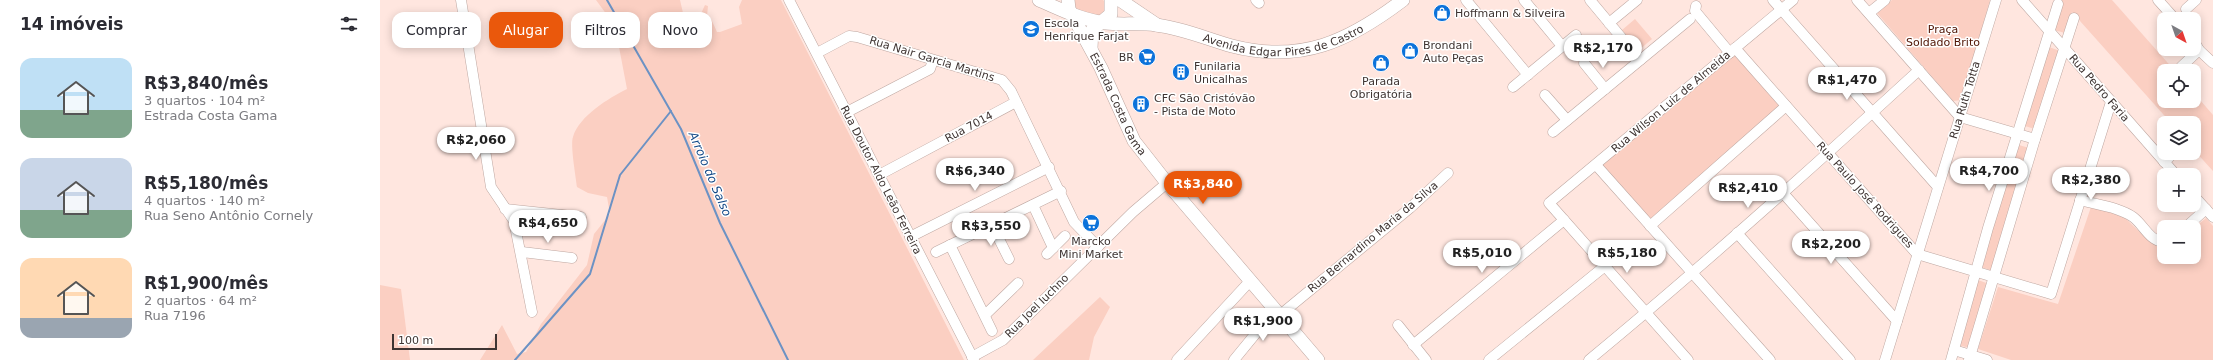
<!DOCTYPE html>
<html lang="pt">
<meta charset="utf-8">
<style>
body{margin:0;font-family:"DejaVu Sans",sans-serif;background:#f2f2f3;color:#2b2b33;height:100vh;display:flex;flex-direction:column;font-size:15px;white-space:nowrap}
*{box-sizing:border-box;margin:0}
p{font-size:13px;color:#7c7c81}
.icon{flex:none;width:22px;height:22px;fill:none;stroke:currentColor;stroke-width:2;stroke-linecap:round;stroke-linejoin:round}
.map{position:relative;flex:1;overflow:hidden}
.side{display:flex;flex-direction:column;background:#fff;width:380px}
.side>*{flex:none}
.guide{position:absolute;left:12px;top:12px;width:380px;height:36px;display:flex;gap:8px}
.needle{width:26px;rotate:140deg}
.tools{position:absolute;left:1777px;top:12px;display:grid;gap:8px}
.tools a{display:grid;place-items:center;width:44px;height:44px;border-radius:8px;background:#fff;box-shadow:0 2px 10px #0003;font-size:20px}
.scale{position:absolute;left:12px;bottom:10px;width:105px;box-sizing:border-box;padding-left:4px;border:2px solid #3e3432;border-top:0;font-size:11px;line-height:14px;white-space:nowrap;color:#3e3432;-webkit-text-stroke:3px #fff;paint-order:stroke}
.price{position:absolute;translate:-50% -34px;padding:0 9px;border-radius:14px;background:#fff;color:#222;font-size:13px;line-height:26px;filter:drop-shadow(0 1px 2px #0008)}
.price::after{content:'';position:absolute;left:50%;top:24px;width:12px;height:9px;margin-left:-6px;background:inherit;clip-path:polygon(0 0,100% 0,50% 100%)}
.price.current{background:#ea580c;color:#fff}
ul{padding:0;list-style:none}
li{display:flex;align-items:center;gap:12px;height:100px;padding:0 20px}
li span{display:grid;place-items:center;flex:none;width:112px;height:80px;border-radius:12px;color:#555}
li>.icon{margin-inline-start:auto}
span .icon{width:48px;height:48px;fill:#fffc;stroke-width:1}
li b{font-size:17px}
h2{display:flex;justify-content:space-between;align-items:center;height:48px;padding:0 20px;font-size:17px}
.tag{padding:0 14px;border-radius:12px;background:#fff;box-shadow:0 2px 10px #0003;font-size:14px;line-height:36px}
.tag.current{background:#ea580c;color:#fff}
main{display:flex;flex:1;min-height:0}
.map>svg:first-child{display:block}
</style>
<main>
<section class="side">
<h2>14 imóveis<svg class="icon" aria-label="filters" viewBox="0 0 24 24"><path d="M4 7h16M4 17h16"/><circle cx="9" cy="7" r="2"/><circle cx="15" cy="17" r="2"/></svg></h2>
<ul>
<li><span style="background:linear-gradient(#bfe0f5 65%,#7fa58c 0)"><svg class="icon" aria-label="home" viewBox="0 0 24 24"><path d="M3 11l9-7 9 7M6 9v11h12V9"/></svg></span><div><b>R$3,840/mês</b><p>3 quartos · 104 m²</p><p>Estrada Costa Gama</p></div></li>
<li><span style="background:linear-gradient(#c9d6e8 65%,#7fa58c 0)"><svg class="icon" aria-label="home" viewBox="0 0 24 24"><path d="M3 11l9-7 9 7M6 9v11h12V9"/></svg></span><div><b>R$5,180/mês</b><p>4 quartos · 140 m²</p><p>Rua Seno Antônio Cornely</p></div></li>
<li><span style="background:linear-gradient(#ffd9b3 75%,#9aa5b1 0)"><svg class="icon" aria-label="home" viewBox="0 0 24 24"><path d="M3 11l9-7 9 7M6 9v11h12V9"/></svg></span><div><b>R$1,900/mês</b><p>2 quartos · 64 m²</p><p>Rua 7196</p></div></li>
</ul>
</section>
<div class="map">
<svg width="1833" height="360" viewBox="0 0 1833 360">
<rect width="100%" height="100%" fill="#ffe6df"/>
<!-- green -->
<g fill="#fbcfc2">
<path d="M216,0H300L303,13L296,37L307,44L325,5L328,6L327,16L332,21L337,32H340L362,24L359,7L362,0H401L584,360H100L122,325L137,354L146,352L161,324L207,265L214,234L230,214L227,197L208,193L197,187C196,177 190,145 193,137C199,116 229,98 247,89L235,26Z"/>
<polygon points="694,0 723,0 726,3 726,11 720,16 698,11 694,7"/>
<polygon points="1512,0 1610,0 1582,100 1573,101 1497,13"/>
<polygon points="1682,0 1732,0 1795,71 1784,71 1784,101 1814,101 1814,93 1833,115 1833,171 1814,150 1814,123 1791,123 1692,12 1685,33 1674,30"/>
<polygon points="1255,19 1272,39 1259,50 1242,30"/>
<polygon points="1669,47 1680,51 1655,129 1645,126"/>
<polygon points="1355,55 1400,105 1271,220 1222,164"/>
<polygon points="1639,145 1649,148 1613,271 1601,267"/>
<polygon points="1711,207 1743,216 1769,241 1784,248 1784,257 1814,257 1814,228 1826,218 1833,226 1833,360 1631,360 1598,349 1618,287 1678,304"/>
<polygon points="1598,280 1609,284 1590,348 1578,345"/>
<polygon points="0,285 21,289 30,360 0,360"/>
<polygon points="720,297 730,307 714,337 709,360 653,360"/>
</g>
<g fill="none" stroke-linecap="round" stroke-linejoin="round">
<!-- stream -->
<g stroke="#6c92c4" stroke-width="2">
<polyline points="227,0 301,129 340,223 408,360"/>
<polyline points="135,360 210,274 240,175 291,111"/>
</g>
<defs>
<g id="minor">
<polyline points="81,0 111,187 134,221 152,312"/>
<polyline points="409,0 594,360"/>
<polyline points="876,0 879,3"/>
<polyline points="1086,0 1148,75"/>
<polyline points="1144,0 1182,46"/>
<polyline points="1210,0 1260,60"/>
<polyline points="1393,0 1558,187"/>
<polyline points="1477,0 1580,117 1655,139"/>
<polyline points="1642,0 1796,175"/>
<polyline points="1778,0 1795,19"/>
<polyline points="1316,6 1315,11 1350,53"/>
<polyline points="1806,9 1816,0"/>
<polyline points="1489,13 1505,0"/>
<polyline points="1229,23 1257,0"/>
<polyline points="1814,41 1819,50 1833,63"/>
<polyline points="1355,48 1537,254 1671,294 1731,102"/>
<polyline points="437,53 469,36 477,37 622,80 631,91 694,222 718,247"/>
<polyline points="1204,63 1225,89"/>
<polyline points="1801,67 1819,50"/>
<polyline points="1133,87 1196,35"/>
<polyline points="1165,95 1187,120"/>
<polyline points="467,112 550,69 553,60"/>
<polyline points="1173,132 1310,19"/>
<polyline points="1784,162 1794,153"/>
<polyline points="1216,165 1390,360"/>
<polyline points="499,175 636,102"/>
<polyline points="1403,193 1517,321"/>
<polyline points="1814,196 1833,217"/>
<path d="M1700,200C1717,205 1739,207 1753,217C1764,225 1769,241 1784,242"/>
<polyline points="653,205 673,248"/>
<polyline points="125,209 201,217"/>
<polyline points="612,225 629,259"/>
<polyline points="1270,226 1406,106"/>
<polyline points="1806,227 1826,209"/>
<polyline points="1357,233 1470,360"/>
<polyline points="530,237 669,167"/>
<polyline points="570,245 612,331"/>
<polyline points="142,252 192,258"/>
<polyline points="556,252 681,191"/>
<polyline points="667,254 685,236"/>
<polyline points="605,315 638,283"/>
<polyline points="900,315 1030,208 1068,173"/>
<polyline points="1018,325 1046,360"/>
<polyline points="1033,345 1184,220"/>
<polyline points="1574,350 1607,360"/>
<polyline points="592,357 623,340 753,212 787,183"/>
<polyline points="797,360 871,280"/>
<polyline points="854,360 895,310"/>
<polyline points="1109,360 1225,266"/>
<path d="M1209,360C1322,267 1431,169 1539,70"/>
<polyline points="1308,360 1169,203 1413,0"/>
<polyline points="1505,360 1616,0"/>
<polyline points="1571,360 1608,228 1678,4"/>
<polyline points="1589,360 1655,139 1694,18"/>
</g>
<g id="major">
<path id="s1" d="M659,0C679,9 698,18 719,22C737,26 757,22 776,25C802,28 827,39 852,46C921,64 969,41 1023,0"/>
<path id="s2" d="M688,0L689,9L721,68L754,141L787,183L938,360"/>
<polyline points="740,0 777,25"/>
<polyline points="711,48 712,30 731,14 731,0"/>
</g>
</defs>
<!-- minor casing -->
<use href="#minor" stroke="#bea7a1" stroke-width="11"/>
<!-- major casing -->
<use href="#major" stroke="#bea7a1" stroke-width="14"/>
<!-- minor -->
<use href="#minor" stroke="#fff" stroke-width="10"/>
<!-- major -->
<use href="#major" stroke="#fff" stroke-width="13"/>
</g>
<!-- icons -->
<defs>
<symbol id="shop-disc" viewBox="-11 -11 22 22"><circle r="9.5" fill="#0c72da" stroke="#fff"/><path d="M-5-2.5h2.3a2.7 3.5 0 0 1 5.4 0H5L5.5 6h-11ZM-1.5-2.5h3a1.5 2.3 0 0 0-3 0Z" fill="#fff"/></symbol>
<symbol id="school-disc" viewBox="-11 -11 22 22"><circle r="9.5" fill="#0c72da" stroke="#fff"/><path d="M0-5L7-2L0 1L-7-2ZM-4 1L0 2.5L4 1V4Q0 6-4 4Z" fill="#fff"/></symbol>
<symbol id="supermarket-disc" viewBox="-11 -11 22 22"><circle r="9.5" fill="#0c72da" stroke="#fff"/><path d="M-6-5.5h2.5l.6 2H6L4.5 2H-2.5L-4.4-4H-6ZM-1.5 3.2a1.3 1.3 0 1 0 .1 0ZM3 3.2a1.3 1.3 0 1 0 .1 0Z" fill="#fff"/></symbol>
<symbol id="building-disc" viewBox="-11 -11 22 22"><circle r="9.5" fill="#0c72da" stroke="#fff"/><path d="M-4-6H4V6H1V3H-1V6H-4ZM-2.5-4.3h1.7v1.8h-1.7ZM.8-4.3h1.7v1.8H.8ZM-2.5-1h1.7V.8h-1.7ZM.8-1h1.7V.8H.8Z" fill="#fff"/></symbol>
</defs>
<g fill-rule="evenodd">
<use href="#shop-disc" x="1052" y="3" width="20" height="20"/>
<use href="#school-disc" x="641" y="19" width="20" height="20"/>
<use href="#shop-disc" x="1020" y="41" width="20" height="20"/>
<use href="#supermarket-disc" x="757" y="47" width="20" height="20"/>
<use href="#shop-disc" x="991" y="53" width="20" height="20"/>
<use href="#building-disc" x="791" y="62" width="20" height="20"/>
<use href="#building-disc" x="751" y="94" width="20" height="20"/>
<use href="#supermarket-disc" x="701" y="213" width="20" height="20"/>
</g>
<g text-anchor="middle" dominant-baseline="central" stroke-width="3" stroke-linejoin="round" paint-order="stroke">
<!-- poi labels -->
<g font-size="11" fill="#3e3432" stroke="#fff" text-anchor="start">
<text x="1075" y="13">Hoffmann &amp; Silveira</text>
<text x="664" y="23">Escola<tspan x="664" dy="13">Henrique Farjat</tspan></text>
<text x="1043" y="45">Brondani<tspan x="1043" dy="13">Auto Peças</tspan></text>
<text x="754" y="57" text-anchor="end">BR</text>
<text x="814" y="66">Funilaria<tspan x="814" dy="13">Unicalhas</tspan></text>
<text x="1001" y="81" text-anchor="middle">Parada<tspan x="1001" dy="13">Obrigatória</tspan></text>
<text x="774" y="98">CFC São Cristóvão<tspan x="774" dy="13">- Pista de Moto</tspan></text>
<text x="711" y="241" text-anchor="middle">Marcko<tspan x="711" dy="13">Mini Market</tspan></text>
</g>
<!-- park labels -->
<g font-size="11" fill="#501403" stroke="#fff">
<text x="1563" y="29">Praça<tspan x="1563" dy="13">Soldado Brito</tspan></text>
</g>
<!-- street labels -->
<g font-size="11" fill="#3e3432" stroke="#fff">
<text stroke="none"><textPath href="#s1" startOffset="253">Avenida Edgar Pires de Castro</textPath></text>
<text transform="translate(552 59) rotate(17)">Rua Nair Garcia Martins</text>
<text transform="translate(1719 88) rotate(49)">Rua Pedro Faria</text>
<text transform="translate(1585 100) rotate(-73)">Rua Ruth Totta</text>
<text transform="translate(1291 102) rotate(-40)">Rua Wilson Luiz de Almeida</text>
<text stroke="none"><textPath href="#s2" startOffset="116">Estrada Costa Gama</textPath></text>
<text transform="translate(589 127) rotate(-28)">Rua 7014</text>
<text transform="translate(501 180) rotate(63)">Rua Doutor Aldo Leão Ferreira</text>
<text transform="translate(1485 195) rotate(48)">Rua Paulo José Rodrigues</text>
<text transform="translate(993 237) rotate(-40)">Rua Bernardino Maria da Silva</text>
<text transform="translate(657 306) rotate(-45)">Rua Joel Iuchno</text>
</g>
<!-- water labels -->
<g font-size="12" font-style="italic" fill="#144987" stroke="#fff">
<text transform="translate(330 174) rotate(67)">Arroio do Salso</text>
</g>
</g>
</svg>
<div class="tools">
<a><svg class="needle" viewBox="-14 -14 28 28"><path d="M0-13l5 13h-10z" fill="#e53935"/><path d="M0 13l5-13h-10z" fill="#7c7c81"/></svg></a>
<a><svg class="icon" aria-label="locate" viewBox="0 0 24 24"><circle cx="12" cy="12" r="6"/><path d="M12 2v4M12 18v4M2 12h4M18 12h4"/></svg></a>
<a><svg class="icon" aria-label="layers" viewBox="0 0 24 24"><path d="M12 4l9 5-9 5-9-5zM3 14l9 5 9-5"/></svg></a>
<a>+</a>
<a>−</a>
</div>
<div class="scale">100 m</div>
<b class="price" style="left:1223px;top:69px">R$2,170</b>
<b class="price" style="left:1467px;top:101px">R$1,470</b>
<b class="price" style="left:96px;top:161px">R$2,060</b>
<b class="price" style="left:595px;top:192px">R$6,340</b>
<b class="price" style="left:1609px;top:192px">R$4,700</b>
<b class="price" style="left:1711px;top:201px">R$2,380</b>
<b class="price current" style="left:823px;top:205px">R$3,840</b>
<b class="price" style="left:1368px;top:209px">R$2,410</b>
<b class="price" style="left:168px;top:244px">R$4,650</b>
<b class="price" style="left:611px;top:247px">R$3,550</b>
<b class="price" style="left:1451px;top:265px">R$2,200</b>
<b class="price" style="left:1102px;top:274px">R$5,010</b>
<b class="price" style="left:1247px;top:274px">R$5,180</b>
<b class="price" style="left:883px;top:342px">R$1,900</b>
<div class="guide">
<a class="tag">Comprar</a>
<a class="tag current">Alugar</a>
<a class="tag">Filtros</a>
<a class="tag">Novo</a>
</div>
</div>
</main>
